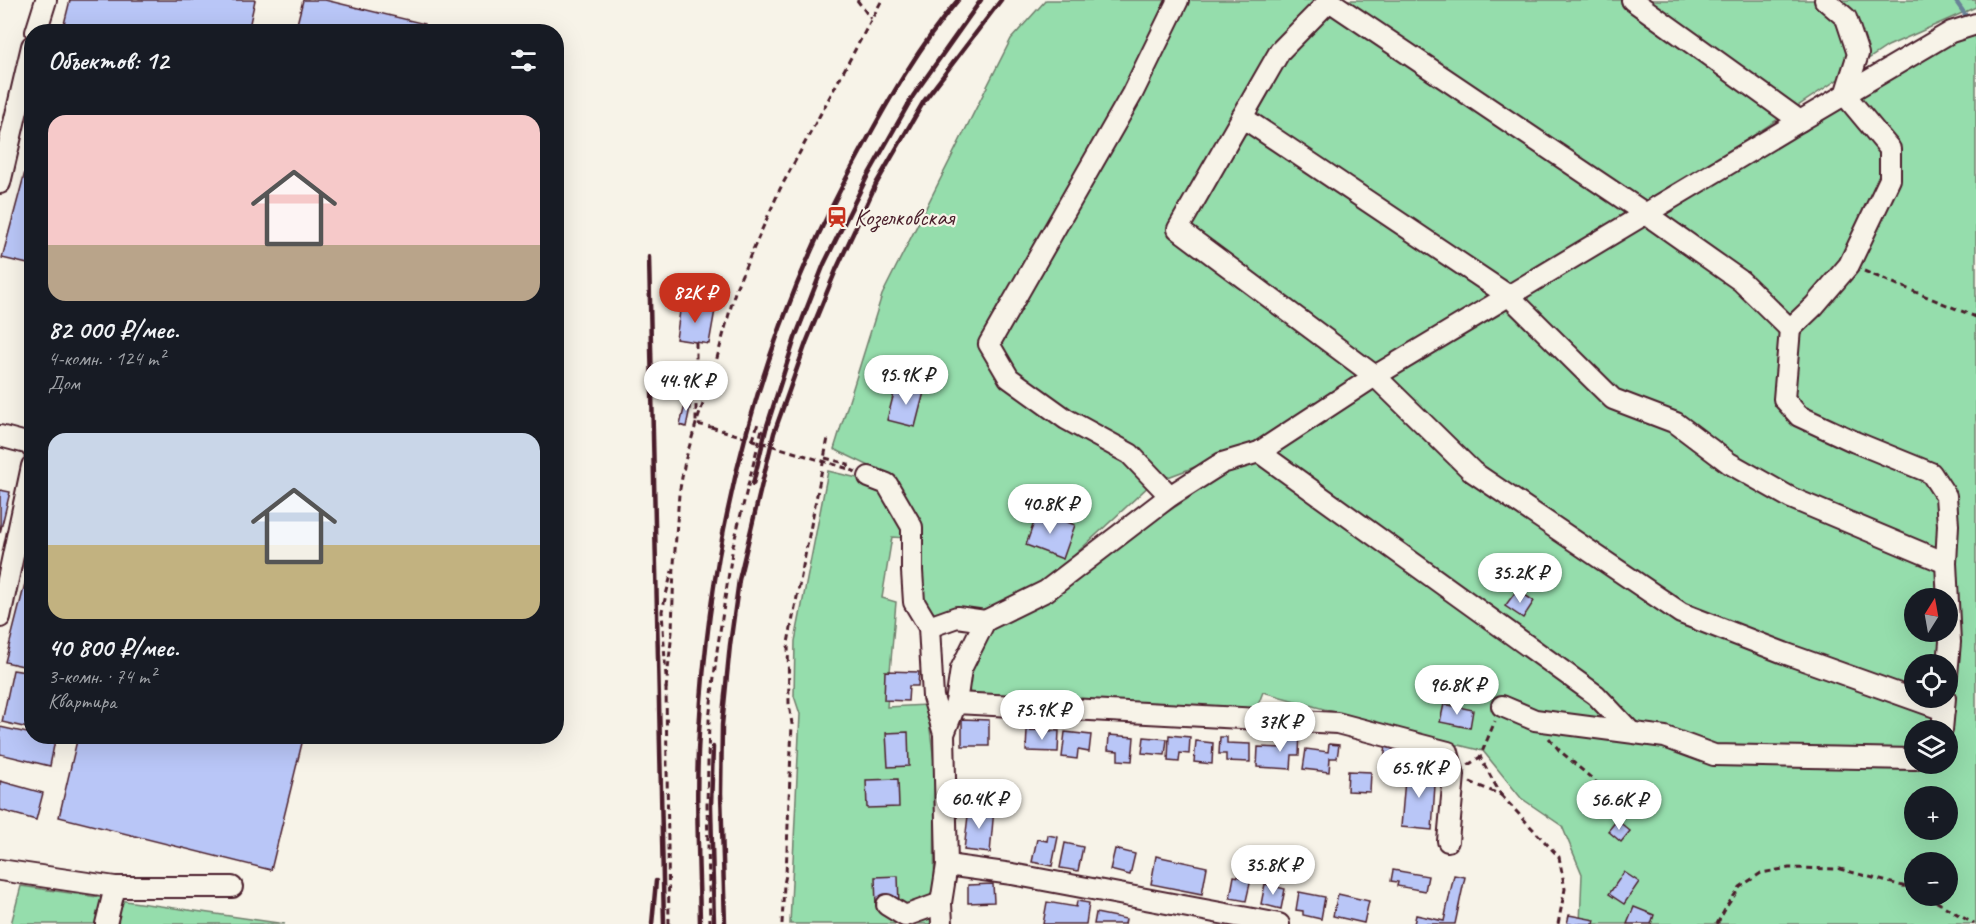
<!DOCTYPE html>
<html lang="ru">
<meta charset="utf-8">
<style>
body{margin:0;font-family:Caveat,sans-serif;background:#242831;color:#f1f3f6;height:100vh;display:flex;flex-direction:column;font-size:22px;white-space:nowrap}
*{box-sizing:border-box;margin:0}
p{font-size:20px;color:#9ea1a6}
.icon{flex:none;width:33px;height:33px;fill:none;stroke:currentColor;stroke-width:2;stroke-linecap:round;stroke-linejoin:round}
.map{position:relative;flex:1;overflow:hidden}
.panel{position:absolute;left:24px;top:24px;width:540px;height:720px;display:flex;flex-direction:column;background:#171b24;border-radius:24px;box-shadow:0 6px 24px #0002}
.panel>*{flex:none}
.needle{width:39px;rotate:11deg}
.fabs{position:absolute;left:1904px;top:588px;display:grid;gap:12px}
.fabs a{display:grid;place-items:center;width:54px;height:54px;border-radius:50%;background:#171b24;box-shadow:0 6px 24px #0002;font-size:30px}
.price{position:absolute;translate:-50% -51px;padding:0 14px;border-radius:21px;background:#fff;color:#222;font-size:20px;line-height:39px;filter:drop-shadow(0 2px 3px #0008)}
.price::after{content:'';position:absolute;left:50%;top:36px;width:18px;height:14px;margin-left:-9px;background:inherit;clip-path:polygon(0 0,100% 0,50% 100%)}
.price.current{background:#c8321e;color:#fff}
ul{padding:0;list-style:none}
li{display:grid;align-content:center;gap:12px;height:318px;padding:0 24px}
li span{display:grid;place-items:center;height:186px;border-radius:18px;color:#555}
li>.icon{margin-inline-start:auto}
span .icon{width:108px;height:108px;fill:#fffc;stroke-width:1}
li b{font-size:26px}
h2{display:flex;justify-content:space-between;align-items:center;height:72px;padding:0 24px;font-size:26px}
.map>svg:first-child{display:block}
</style>
<div class="map">
<svg width="1976" height="924" viewBox="0 0 1976 924">
<rect width="100%" height="100%" fill="#f7f3e8"/>
<filter id="ink" filterUnits="userSpaceOnUse"><feTurbulence type="fractalNoise" baseFrequency=".0167" numOctaves="2"/><feDisplacementMap in="SourceGraphic" scale="12" xChannelSelector="R" yChannelSelector="G"/><feConvolveMatrix kernelMatrix="1 2 1 2 8 2 1 2 1" color-interpolation-filters="sRGB"/></filter>
<g filter="url(#ink)">
<!-- green -->
<g fill="#95ddac" stroke="#707e6c" stroke-width="1.5" fill-rule="evenodd">
<polygon points="1046,0 1976,0 1976,7 1888,46 1676,187 1259,443 1152,483 1040,587 984,613 933,614 921,599 915,516 880,471 834,449 882,295 1011,39"/>
<path d="M1976,32V924H1580L1582,874L1562,826L1521,798L1483,751L1413,734L1263,692L1255,713L971,699L967,677L980,649L998,622L1028,608L1054,598L1118,544L1189,498L1230,464L1387,378L1953,42ZM1914,598H1947V632H1914ZM1914,664H1947V698H1914ZM1914,730H1947V764H1914ZM1914,796H1947V830H1914ZM1914,862H1947V896H1914Z"/>
<polygon points="828,471 874,482 893,504 906,538 892,537 882,598 896,602 887,707 927,705 935,770 934,924 790,924 800,714 794,696 795,641"/>
<polygon points="21,886 285,924 11,924"/>
</g>
<g fill="none" stroke-linecap="round" stroke-linejoin="round">
<!-- stream -->
<polyline stroke="#698397" stroke-width="4.5" points="1955,0 1969,20"/>
</g>
<!-- building -->
<g fill="#b9c6f7" stroke="#4a1f2b" stroke-width="1.5">
<polygon points="70,0 255,0 248,32 62,32"/>
<polygon points="303,0 325,0 425,24 423,32 295,32"/>
<polygon points="32,146 32,265 2,258"/>
<polygon points="681,304 715,310 709,344 676,339"/>
<polygon points="670,382 687,385 686,391 669,389"/>
<polygon points="896,385 924,392 915,427 887,420"/>
<polygon points="687,397 692,398 686,427 680,425"/>
<polygon points="0,490 10,492 0,533"/>
<polygon points="1038,511 1075,525 1063,559 1026,545"/>
<polygon points="32,556 32,668 5,662"/>
<polygon points="1517,590 1534,601 1523,618 1505,606"/>
<polygon points="13,670 32,673 32,729 2,722"/>
<polygon points="885,671 919,672 918,686 909,686 908,701 884,700"/>
<polygon points="1444,704 1473,710 1470,728 1440,722"/>
<polygon points="962,719 989,720 989,746 962,746"/>
<polygon points="0,727 32,734 32,736 55,740 50,766 0,754"/>
<polygon points="1027,730 1059,731 1058,752 1026,751"/>
<polygon points="1286,730 1300,731 1299,755 1292,755 1291,769 1257,767 1258,747 1285,748"/>
<polygon points="908,732 909,766 888,767 886,733"/>
<polygon points="1065,732 1091,735 1089,752 1078,750 1077,759 1062,757"/>
<polygon points="1109,735 1134,737 1132,761 1118,760 1118,751 1108,750"/>
<polygon points="1169,735 1190,737 1189,754 1180,753 1179,762 1168,761"/>
<polygon points="78,736 293,736 303,739 271,870 59,817"/>
<polygon points="1144,737 1167,739 1165,755 1142,753"/>
<polygon points="1220,737 1227,737 1227,743 1250,744 1250,762 1226,761 1226,754 1219,754"/>
<polygon points="1196,741 1213,743 1212,764 1194,762"/>
<polygon points="1329,744 1339,745 1337,758 1330,758 1329,772 1303,769 1306,749 1328,752"/>
<polygon points="1386,744 1402,747 1400,764 1384,762"/>
<polygon points="1406,767 1436,770 1432,830 1401,827"/>
<polygon points="1348,771 1371,772 1370,792 1347,791"/>
<polygon points="898,779 899,807 867,808 866,780"/>
<polygon points="0,781 43,793 36,820 0,810"/>
<polygon points="969,807 994,809 990,853 964,850"/>
<polygon points="1617,820 1630,831 1621,842 1608,831"/>
<polygon points="1048,835 1058,837 1052,866 1032,862 1037,839 1047,841"/>
<polygon points="1065,843 1083,847 1078,871 1060,868"/>
<polygon points="1115,849 1135,854 1130,875 1110,870"/>
<polygon points="1156,856 1207,867 1202,894 1151,884"/>
<polygon points="1393,870 1428,876 1425,891 1397,886 1398,882 1391,881"/>
<polygon points="1624,872 1639,882 1624,904 1609,894"/>
<polygon points="1454,875 1465,877 1455,924 1414,924 1416,915 1444,921"/>
<polygon points="898,876 899,905 876,906 875,877"/>
<polygon points="1234,876 1251,879 1246,901 1230,898"/>
<polygon points="993,884 994,902 968,903 968,885"/>
<polygon points="1265,884 1285,889 1281,909 1261,904"/>
<polygon points="1299,892 1325,897 1321,919 1303,915 1303,911 1296,910"/>
<polygon points="1338,894 1369,901 1364,923 1333,916"/>
<polygon points="1077,901 1089,903 1086,924 1043,924 1047,902 1076,907"/>
<polygon points="1634,907 1654,915 1651,924 1627,924"/>
<polygon points="1096,913 1126,919 1125,924 1094,924"/>
<polygon points="1569,915 1595,920 1594,924 1567,924"/>
</g>
<g fill="none" stroke-linecap="round" stroke-linejoin="round">
<defs>
<g id="minor">
<polyline points="1328,0 1646,214 1741,281 1790,329 1814,306 1849,265 1890,179 1890,149 1845,95 1858,54 1846,18 1825,0"/>
<polyline points="1330,0 1280,51 1178,229 1375,376 1473,472 1681,613 1784,653 1944,710"/>
<polyline points="1632,0 1800,121"/>
<polyline points="36,32 46,0"/>
<polyline points="1242,117 1509,296 1613,399 1676,423 1729,463 1791,498 1946,563"/>
<polyline points="0,183 32,46"/>
<polyline points="1790,329 1784,399 1799,416 1855,442 1931,473 1946,496 1948,525 1946,563 1950,642 1947,675"/>
<polyline points="0,436 30,444 32,448"/>
<polyline points="1259,452 1596,695 1630,731"/>
<polyline points="869,477 887,484 912,527 912,571 914,602 929,627 933,697 944,734 947,865 941,903 942,924"/>
<polyline points="1170,496 1130,454 1066,419 1009,378 989,344 1132,94 1178,0"/>
<polyline points="0,617 32,466"/>
<polyline points="929,627 957,617 985,621 1046,591 1170,496 1222,463 1259,452 1375,376 1800,121 1951,32 1976,24"/>
<polyline points="956,703 961,669 985,621"/>
<polyline points="1502,706 1535,720 1665,737 1714,755 1914,759"/>
<polyline points="1942,730 1945,698"/>
<polyline points="944,734 956,703 1337,723 1448,752 1454,775 1448,841"/>
<polyline points="947,865 1012,874 1279,924"/>
<polyline points="0,870 115,887 106,924"/>
<polyline points="115,887 232,887"/>
<polyline points="887,905 905,916 941,903"/>
</g>
</defs>
<!-- minor casing -->
<use href="#minor" stroke="#4a1f2b" stroke-width="24"/>
<!-- path -->
<g stroke="#4a1f2b" stroke-width="3" stroke-dasharray="6 4.5" stroke-linecap="butt">
<polyline points="857,0 871,19"/>
<polyline points="1864,271 1976,317"/>
<polyline points="696,342 696,424 711,427"/>
<polyline points="753,440 758,423"/>
<polyline points="825,458 848,464 849,469 856,472"/>
<polyline points="666,677 662,611 672,571"/>
<polyline points="666,687 669,924"/>
<polyline points="666,689 672,632 674,564 679,494 685,461 696,424 710,384 736,288 780,189 882,0"/>
<polyline points="1549,738 1559,750 1620,803"/>
<polyline points="1468,765 1480,757 1495,721"/>
<polyline points="1470,782 1501,795 1480,757"/>
<polyline points="1501,795 1559,857 1565,889 1558,924"/>
<polyline points="1927,896 1974,924"/>
<polyline points="710,924 707,805 709,720 717,651 733,546 763,425"/>
<polyline points="782,924 784,884 786,875 792,724 789,704 788,643 828,438"/>
<polyline points="1717,924 1727,906 1740,887 1761,873 1789,868 1840,869 1914,889"/>
</g>
<!-- minor -->
<use href="#minor" stroke="#f7f3e8" stroke-width="20"/>
<!-- rail -->
<g stroke="#4a1f2b" stroke-width="4.5">
<polyline points="649,257 664,924"/>
<polyline points="753,484 766,429 795,338 824,264 866,179 913,96 981,0"/>
<polyline points="713,747 711,806 714,924"/>
<polyline points="652,924 656,881"/>
<path d="M700,924C699,860 695,796 699,732C710,527 762,329 862,149C890,97 920,45 958,0"/>
<polyline points="725,924 721,793 722,725 730,645 739,580 774,433 806,343 836,270 876,184 924,101 1001,0"/>
</g>
<!-- path-bridge -->
<polyline stroke="#4a1f2b" stroke-width="3" stroke-dasharray="6 4.5" stroke-linecap="butt" points="711,427 849,469"/>
</g>
</g>
<!-- icons -->
<defs>
<symbol id="station-bare" viewBox="-9 -9 18 18"><path d="M-3-6H3Q5-6 5-4V2Q5 4 3 4L4.5 6H3L1.5 4h-3L-3 6H-4.5L-3 4Q-5 4-5 2V-4Q-5-6-3-6ZM-3.5-4v3h7v-3ZM-3.5 1v1.5H-2V1ZM2 1v1.5H3.5V1Z" fill="#c8321e" stroke="#f7f3e8" stroke-width="2.5" paint-order="stroke"/></symbol>
</defs>
<g fill-rule="evenodd">
<use href="#station-bare" x="822" y="202" width="30" height="30"/>
</g>
<g text-anchor="middle" dominant-baseline="central" stroke-width="4.5" stroke-linejoin="round" paint-order="stroke">
<!-- poi labels -->
<g font-size="24" fill="#4a1f2b" stroke="#f7f3e8" text-anchor="start">
<text x="854" y="217">Козелковская</text>
</g>
</g>
</svg>
<div class="fabs">
<a><svg class="needle" viewBox="-14 -14 28 28"><path d="M0-13l5 13h-10z" fill="#e53935"/><path d="M0 13l5-13h-10z" fill="#9ea1a6"/></svg></a>
<a><svg class="icon" aria-label="locate" viewBox="0 0 24 24"><circle cx="12" cy="12" r="6"/><path d="M12 2v4M12 18v4M2 12h4M18 12h4"/></svg></a>
<a><svg class="icon" aria-label="layers" viewBox="0 0 24 24"><path d="M12 4l9 5-9 5-9-5zM3 14l9 5 9-5"/></svg></a>
<a>+</a>
<a>−</a>
</div>
<b class="price current" style="left:695px;top:324px">82K ₽</b>
<b class="price" style="left:906px;top:406px">95.9K ₽</b>
<b class="price" style="left:686px;top:412px">44.9K ₽</b>
<b class="price" style="left:1050px;top:535px">40.8K ₽</b>
<b class="price" style="left:1520px;top:604px">35.2K ₽</b>
<b class="price" style="left:1457px;top:716px">96.8K ₽</b>
<b class="price" style="left:1042px;top:741px">75.9K ₽</b>
<b class="price" style="left:1280px;top:753px">37K ₽</b>
<b class="price" style="left:1419px;top:799px">65.9K ₽</b>
<b class="price" style="left:979px;top:830px">60.4K ₽</b>
<b class="price" style="left:1619px;top:831px">56.6K ₽</b>
<b class="price" style="left:1273px;top:896px">35.8K ₽</b>
<section class="panel">
<h2>Объектов: 12<svg class="icon" aria-label="filters" viewBox="0 0 24 24"><path d="M4 7h16M4 17h16"/><circle cx="9" cy="7" r="2"/><circle cx="15" cy="17" r="2"/></svg></h2>
<ul>
<li><span style="background:linear-gradient(#f6c9c9 70%,#b9a48a 0)"><svg class="icon" aria-label="home" viewBox="0 0 24 24"><path d="M3 11l9-7 9 7M6 9v11h12V9"/></svg></span><div><b>82 000 ₽/мес.</b><p>4-комн. · 124 m²</p><p>Дом</p></div></li>
<li><span style="background:linear-gradient(#c9d6e8 60%,#c2b280 0)"><svg class="icon" aria-label="home" viewBox="0 0 24 24"><path d="M3 11l9-7 9 7M6 9v11h12V9"/></svg></span><div><b>40 800 ₽/мес.</b><p>3-комн. · 74 m²</p><p>Квартира</p></div></li>
</ul>
</section>
</div>
